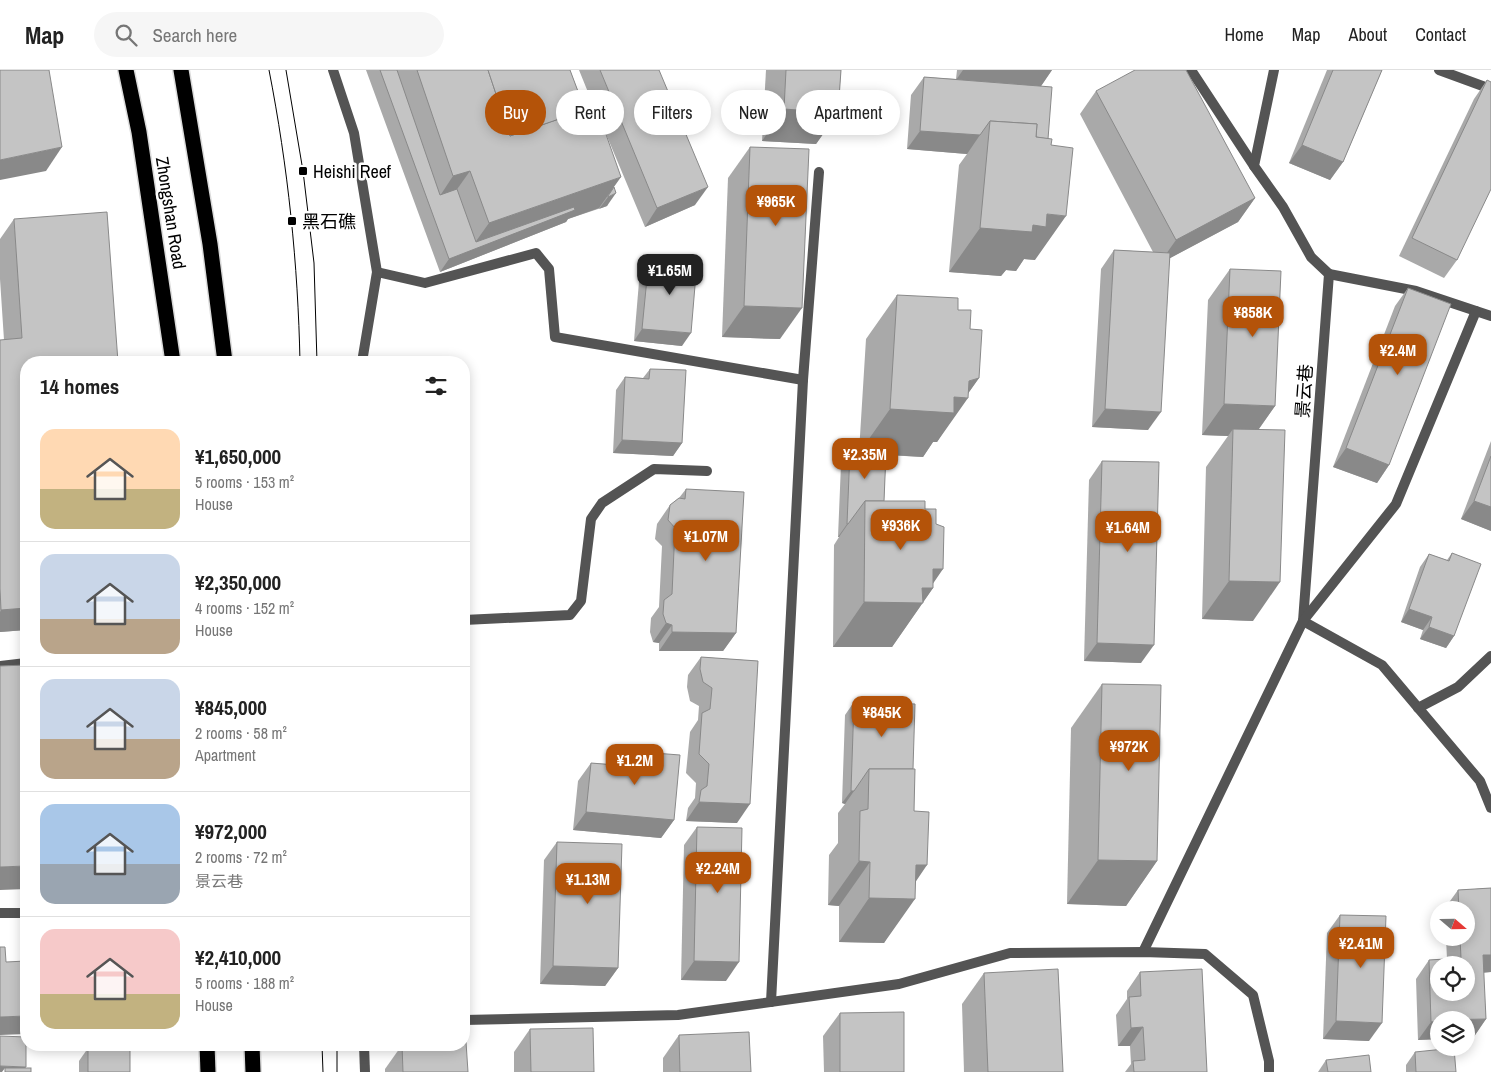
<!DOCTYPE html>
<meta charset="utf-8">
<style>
body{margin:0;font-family:"Archivo Narrow","Noto Sans SC",sans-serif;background:#f6f6f6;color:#222;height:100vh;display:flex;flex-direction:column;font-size:19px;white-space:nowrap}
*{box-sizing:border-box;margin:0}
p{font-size:16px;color:#767676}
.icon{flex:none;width:28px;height:28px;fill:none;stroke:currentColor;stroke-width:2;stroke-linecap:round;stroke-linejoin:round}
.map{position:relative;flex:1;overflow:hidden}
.drawer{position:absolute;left:20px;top:286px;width:450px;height:695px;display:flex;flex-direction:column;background:#fff;border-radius:20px;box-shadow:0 2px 12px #0003}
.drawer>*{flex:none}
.top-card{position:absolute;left:485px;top:20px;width:475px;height:45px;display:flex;gap:10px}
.needle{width:32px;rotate:110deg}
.controls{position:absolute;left:1430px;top:831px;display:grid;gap:10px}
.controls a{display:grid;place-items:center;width:45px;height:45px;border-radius:50%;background:#fff;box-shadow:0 2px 12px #0003;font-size:25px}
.price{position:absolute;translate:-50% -42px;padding:0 11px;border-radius:10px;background:#b45309;color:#fff;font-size:16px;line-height:32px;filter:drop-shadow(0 1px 2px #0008)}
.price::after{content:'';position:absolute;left:50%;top:30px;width:15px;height:11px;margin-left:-8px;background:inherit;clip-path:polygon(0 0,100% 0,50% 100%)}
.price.selected{background:#222;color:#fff}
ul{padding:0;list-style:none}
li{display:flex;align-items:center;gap:15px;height:125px;padding:0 20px}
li+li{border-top:1px solid #e0e0e0}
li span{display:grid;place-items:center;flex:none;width:140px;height:100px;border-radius:15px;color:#555}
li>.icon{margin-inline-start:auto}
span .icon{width:60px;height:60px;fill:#fffc;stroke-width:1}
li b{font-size:21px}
h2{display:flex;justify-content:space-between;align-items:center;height:60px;padding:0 20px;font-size:21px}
.tag{padding:0 18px;border-radius:22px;background:#fff;box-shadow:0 2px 12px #0003;font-size:18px;line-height:45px}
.tag.selected{background:#b45309;color:#fff}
header{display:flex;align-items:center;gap:30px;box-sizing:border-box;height:70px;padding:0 25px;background:#fff;border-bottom:1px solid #e0e0e0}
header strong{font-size:24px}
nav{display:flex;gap:28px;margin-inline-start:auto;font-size:18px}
.search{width:350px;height:45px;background:#f6f6f6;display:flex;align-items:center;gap:12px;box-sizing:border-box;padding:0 18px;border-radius:28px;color:#767676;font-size:19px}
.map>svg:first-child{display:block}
</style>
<header>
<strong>Map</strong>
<div class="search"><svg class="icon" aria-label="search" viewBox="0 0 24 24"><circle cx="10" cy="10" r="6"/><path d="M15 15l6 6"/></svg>Search here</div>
<nav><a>Home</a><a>Map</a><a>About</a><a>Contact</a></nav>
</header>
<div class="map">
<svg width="1491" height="1002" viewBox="0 0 1491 1002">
<rect width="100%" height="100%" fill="#fff"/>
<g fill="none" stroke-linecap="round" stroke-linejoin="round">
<defs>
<g id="highway">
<polyline points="126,0 139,62 173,292"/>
<polyline points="181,0 210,174 225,292"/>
<polyline points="207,975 208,1002"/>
<polyline points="252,975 253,1002"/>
</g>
</defs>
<!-- highway casing -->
<use href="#highway" stroke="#dbdbdb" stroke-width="18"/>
<!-- lane -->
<polyline stroke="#545454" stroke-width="10" points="1191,0 1254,96"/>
<!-- street -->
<g stroke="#545454" stroke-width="10">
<polyline points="333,0 354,63 377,202 362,292"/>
<polyline points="1274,0 1254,96 1283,137 1311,187 1329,204 1303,551"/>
<polyline points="1439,0 1491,19"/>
<polyline points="377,202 425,213 536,183 549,199 555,267 803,310"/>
<polyline points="1329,204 1416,221 1491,246"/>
<polyline points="464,550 570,545 581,531 591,449 602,433 654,399 707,401"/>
<polyline points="1303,551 1382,595 1480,711 1491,738"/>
<polyline points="0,596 26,593"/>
<polyline points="1418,638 1458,617 1491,586"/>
<polyline points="0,843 26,843"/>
<polyline points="1143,882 1303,551 1396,434 1476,241"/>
<polyline points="771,932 803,310 819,102"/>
<polyline points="464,950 678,945 899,914 1010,883 1143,882 1205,884 1253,925 1269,991 1269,1002"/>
<polyline points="364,975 365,1002"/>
</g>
<!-- highway -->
<use href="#highway" stroke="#000" stroke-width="15"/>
<!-- tram -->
<g stroke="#000" stroke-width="1">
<path d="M269,0C288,97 298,194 300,292"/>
<polyline points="286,0 303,101 314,193 317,292"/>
<polyline points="322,975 323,1002"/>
<polyline points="337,975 337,1002"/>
</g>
</g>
<!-- wall -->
<g fill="#a9a9a9" fill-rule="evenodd">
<polygon points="366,0 570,0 585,40 594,37 579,0 659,0 695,135 645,157 606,64 614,117 607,136 568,149 566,152 440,202"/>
<polygon points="766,0 841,0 838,43 816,74 762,71"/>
<polygon points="957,0 1052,0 1041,16 1035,190 1024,189 1016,201 1006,200 1001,206 949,202 959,95 967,84 907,79 911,25 924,7 956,9"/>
<polygon points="1327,0 1382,0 1343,92 1330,110 1289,93"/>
<polygon points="1487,10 1457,190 1444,208 1399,186 1474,29"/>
<polygon points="1096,21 1255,128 1238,152 1170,188 1148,360 1092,357 1101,199 1114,180 1153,182 1080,44"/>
<polygon points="750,77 780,269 722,267 728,108"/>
<polygon points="14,149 26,292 26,560 0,562 0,270 4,270 0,209 0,169"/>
<polygon points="649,188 682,276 634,271 640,200"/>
<polygon points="1230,199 1275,336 1259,359 1253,551 1202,549 1206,397 1228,366 1202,365 1208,230"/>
<polygon points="1408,218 1389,395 1377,413 1333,397 1395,236"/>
<polygon points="897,225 958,240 970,259 979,308 968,323 937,372 933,372 923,387 886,385 884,431 925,439 933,518 892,577 833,577 834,475 839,467 838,467 841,394 850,381 859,382 866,269"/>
<polygon points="650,299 682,373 673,386 613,383 616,320 625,307 643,308"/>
<polygon points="1491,371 1491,461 1461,449"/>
<polygon points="1102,391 1141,593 1084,591 1089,410"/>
<polygon points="686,419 736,563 723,581 659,581 659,573 653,572 650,562 651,548 659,537 662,476 655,469 657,454 670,435 679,428"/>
<polygon points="1452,483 1454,566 1446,578 1420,569 1423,560 1401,552 1420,497 1429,484 1447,490"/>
<polygon points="701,587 758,591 737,753 686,751 688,738 695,728 696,713 686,703 690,662 698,650 699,636 690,631 687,617 688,605"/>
<polygon points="1102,614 1157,791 1126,836 1067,834 1071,658"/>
<polygon points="854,632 913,699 916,812 884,873 839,872 839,836 828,835 829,785 838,773 838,743 845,734 842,733 845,645"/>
<polygon points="616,680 674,750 661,768 573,760 578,711 591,693 607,694"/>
<polygon points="697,757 726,911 681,910 684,775"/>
<polygon points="557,772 618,898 605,916 540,914 544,790"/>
<path d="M1491,818V902L1483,903L1486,949L1473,968H1466V950H1439V969L1418,970L1416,909L1429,890L1447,889L1446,868H1466V840H1445V838L1458,820ZM1439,895H1466V922H1439Z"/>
<polygon points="1340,845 1369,971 1323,969 1327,863"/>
<polygon points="1140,902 1207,1002 1125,1002 1131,994 1130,976 1118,976 1116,945 1127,929 1127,921"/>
<polygon points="984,903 1063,1002 964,1002 962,934"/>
<polygon points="840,943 904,1002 824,1002 823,966"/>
<polygon points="530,959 594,1002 514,1002 514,982"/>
<polygon points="679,965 751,1002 663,1002 663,988"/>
<polygon points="402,975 468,1002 385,1002 385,999"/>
<polygon points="88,978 130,1002 79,1002 79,991"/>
<polygon points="1415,982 1456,1002 1406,1002 1406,995"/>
<polygon points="1326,990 1371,1002 1318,1002"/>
</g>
<!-- shaded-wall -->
<g fill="#898989">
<polygon points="963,0 1052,0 1039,19 956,10"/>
<polygon points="784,39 838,43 816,74 762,71"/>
<polygon points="920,61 980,65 967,84 907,79"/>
<polygon points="1302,75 1343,92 1330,110 1289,93"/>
<polygon points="62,77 46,101 0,110 0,90"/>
<polygon points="470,101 448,132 432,138 453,106"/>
<polygon points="621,107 599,138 568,149 566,152 440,202 449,189 469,181 489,153"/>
<polygon points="708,117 695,135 645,157 657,138"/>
<polygon points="616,123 607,136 599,139 608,127"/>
<polygon points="1255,128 1238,152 1159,194 1176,170"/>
<polygon points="1047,144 1066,146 1035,190 1024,189 1016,201 1006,200 1001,206 949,202 980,158 1033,155"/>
<polygon points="744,236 802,238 780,269 722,267"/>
<polygon points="642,259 691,263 682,276 634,271"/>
<polygon points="979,308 965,328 968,328 937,372 933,372 923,387 859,383 890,339"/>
<polygon points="1224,334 1275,336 1253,367 1233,359 1228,366 1202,365"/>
<polygon points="1105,339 1161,342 1148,360 1092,357"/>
<polygon points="622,370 682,373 673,386 613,383"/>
<polygon points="1346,378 1389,395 1377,413 1333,397"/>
<polygon points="1474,431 1491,437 1491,461 1461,449"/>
<polygon points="847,454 848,454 839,467 838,467"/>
<polygon points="933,499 943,499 930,518 933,518 892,577 833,577 864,532"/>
<polygon points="1229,511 1280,512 1253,551 1202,549"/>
<polygon points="26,538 26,560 0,562 0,542 1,540"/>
<polygon points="1409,539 1432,547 1423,560 1401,552"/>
<polygon points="666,553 672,555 659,573 653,572"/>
<polygon points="1429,557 1454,566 1446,578 1420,569"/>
<polygon points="672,562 736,563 723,581 659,581"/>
<polygon points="1097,573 1154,575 1141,593 1084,591"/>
<polygon points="851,721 854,721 845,734 842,733"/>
<polygon points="699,732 750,734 737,753 686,751"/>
<polygon points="586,742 674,750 661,768 573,760"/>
<polygon points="1098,790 1157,791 1126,836 1067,834"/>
<polygon points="859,791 870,792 839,836 828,835"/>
<polygon points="916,795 927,795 904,829 915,829 884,873 839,872 869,828"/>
<polygon points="26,796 26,819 0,820 0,797"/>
<polygon points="1483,885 1491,885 1491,902 1470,903"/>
<polygon points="694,891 739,892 726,911 681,910"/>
<polygon points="553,896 618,898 605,916 540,914"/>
<polygon points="26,946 26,964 0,965 0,947"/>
<polygon points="1486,949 1473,968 1466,968 1466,950"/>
<polygon points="1336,951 1382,953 1369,971 1323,969"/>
<polygon points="1439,951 1439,969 1418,970 1431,952"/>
<polygon points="1143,957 1130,976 1118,976 1131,958"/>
<polygon points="0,996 26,997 22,1002 5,998 2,1002 0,1002"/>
</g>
<!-- building -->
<g fill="#c4c4c4" stroke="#898989" fill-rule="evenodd">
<polygon points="0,0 49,0 62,77 0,90"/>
<polygon points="380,0 397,0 440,125 457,119 476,172 574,137 575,140 449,189"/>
<polygon points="417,0 488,0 510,66 596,36 621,107 489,153 470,101 453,106"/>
<polygon points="488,0 570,0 585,40 510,66"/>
<polygon points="600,0 659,0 708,117 657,138"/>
<polygon points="786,0 841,0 838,43 784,39"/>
<polygon points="1135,0 1186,0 1255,128 1176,170 1096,21"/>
<polygon points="1333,0 1382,0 1343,92 1302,75"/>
<polygon points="924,7 1052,17 1048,69 1036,67 1037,54 990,51 980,65 920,61"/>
<polygon points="1487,10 1491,12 1491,119 1457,190 1412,168"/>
<polygon points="990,51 1037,54 1036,67 1052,69 1051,75 1073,78 1066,146 1047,144 1046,157 1033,155 1032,162 980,158"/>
<polygon points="750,77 809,79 802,238 744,236"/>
<polygon points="614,117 616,123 608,127 608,126"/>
<polygon points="107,142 118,292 26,292 26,538 1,540 0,519 0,270 22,268 14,149"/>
<polygon points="1114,180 1170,183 1161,342 1105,339"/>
<polygon points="649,188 697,192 691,263 642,259"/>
<polygon points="1230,199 1281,201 1275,336 1224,334"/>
<polygon points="1408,218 1451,234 1389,395 1346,378"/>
<polygon points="897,225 958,228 958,240 971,240 970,259 982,260 979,308 969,311 968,328 954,327 954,343 890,339"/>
<polygon points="650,299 686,300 682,373 622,370 625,307 649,309"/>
<polygon points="1233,359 1285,360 1280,512 1229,511"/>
<polygon points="850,381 886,383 884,431 865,431 848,454 847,454"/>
<polygon points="1491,386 1491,437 1474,431"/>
<polygon points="1102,391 1159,392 1154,575 1097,573"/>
<polygon points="686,419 744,422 736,563 672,562 672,555 666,553 663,544 664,530 672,524 675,458 668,450 670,435 679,428 685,429"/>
<polygon points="865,431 925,431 925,439 936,439 936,454 944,457 943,499 933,499 933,518 922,518 923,533 864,532"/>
<polygon points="1452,483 1481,494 1454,566 1429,557 1432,547 1409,539 1429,484 1449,491"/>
<polygon points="701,587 758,591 750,734 699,732 701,720 707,716 709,694 699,684 702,643 710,639 712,618 703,612 700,599"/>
<polygon points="26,595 26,796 0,797 0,596"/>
<polygon points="1102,614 1161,615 1157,791 1098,790"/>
<polygon points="854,632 915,634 913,699 869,699 854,721 851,721"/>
<polygon points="616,680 680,685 674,750 586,742 591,693 615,695"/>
<polygon points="869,699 915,699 914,741 929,742 927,795 916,795 915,829 869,828 870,792 859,791 860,741 868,739"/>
<polygon points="697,757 742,758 739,892 694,891"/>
<polygon points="557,772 622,774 618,898 553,896"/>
<path d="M1491,818V885H1483L1486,949L1439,950V951L1431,952L1429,890L1461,888L1460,868H1466V840H1459L1458,820ZM1439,895H1466V922H1439Z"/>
<polygon points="1340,845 1386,846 1382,953 1336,951"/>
<polygon points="0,877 5,877 6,892 26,891 26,946 0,947"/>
<polygon points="1058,899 1063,1002 988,1002 984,903"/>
<polygon points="1202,899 1207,1002 1134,1002 1133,991 1145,990 1143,957 1131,958 1129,927 1141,926 1140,902"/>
<polygon points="904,942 904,1002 840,1002 840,943"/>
<polygon points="593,958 594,1002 531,1002 530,959"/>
<polygon points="749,962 751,1002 680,1002 679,965"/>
<polygon points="0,966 26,967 26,997 0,996"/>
<polygon points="464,972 466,972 468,1002 403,1002 402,975 464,975"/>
<rect x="88" y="978" width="42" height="24"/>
<polygon points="1454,978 1456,1002 1416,1002 1415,982"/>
<polygon points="1369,985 1371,1002 1328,1002 1326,990"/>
<rect x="5" y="998" width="26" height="4"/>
</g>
<!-- markers -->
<g fill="#000" stroke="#fff" stroke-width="2">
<rect x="298" y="96" width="10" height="10" rx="2.5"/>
<rect x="287" y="146" width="10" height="10" rx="2.5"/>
</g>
<g text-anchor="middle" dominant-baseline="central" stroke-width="5" stroke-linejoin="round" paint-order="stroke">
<!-- poi labels -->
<g font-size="18" fill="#000" stroke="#fff" text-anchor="start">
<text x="313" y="101">Heishi Reef</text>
<text x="302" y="151">黑石礁</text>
</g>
<!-- street labels -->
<g font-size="18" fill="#000" stroke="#fff">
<text transform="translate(171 143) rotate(81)">Zhongshan Road</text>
<text transform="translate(1304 321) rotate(-86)">景云巷</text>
</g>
</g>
</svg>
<div class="controls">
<a><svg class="needle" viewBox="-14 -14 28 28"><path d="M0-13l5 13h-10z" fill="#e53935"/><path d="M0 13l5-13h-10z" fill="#767676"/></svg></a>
<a><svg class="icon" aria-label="locate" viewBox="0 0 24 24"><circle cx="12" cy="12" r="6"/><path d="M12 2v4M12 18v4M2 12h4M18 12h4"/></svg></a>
<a><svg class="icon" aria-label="layers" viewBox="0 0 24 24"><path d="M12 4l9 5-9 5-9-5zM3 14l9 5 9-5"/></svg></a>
</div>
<b class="price" style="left:776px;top:157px">¥965K</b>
<b class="price selected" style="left:670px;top:226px">¥1.65M</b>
<b class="price" style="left:1253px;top:268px">¥858K</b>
<b class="price" style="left:1398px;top:306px">¥2.4M</b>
<b class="price" style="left:865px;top:410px">¥2.35M</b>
<b class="price" style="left:901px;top:481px">¥936K</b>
<b class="price" style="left:1128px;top:483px">¥1.64M</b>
<b class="price" style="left:706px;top:492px">¥1.07M</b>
<b class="price" style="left:882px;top:668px">¥845K</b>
<b class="price" style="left:1129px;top:702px">¥972K</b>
<b class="price" style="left:635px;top:716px">¥1.2M</b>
<b class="price" style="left:718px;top:824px">¥2.24M</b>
<b class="price" style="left:588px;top:835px">¥1.13M</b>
<b class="price" style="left:1361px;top:899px">¥2.41M</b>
<div class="top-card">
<a class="tag selected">Buy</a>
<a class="tag">Rent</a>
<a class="tag">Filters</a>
<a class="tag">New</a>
<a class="tag">Apartment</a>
</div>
<section class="drawer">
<h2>14 homes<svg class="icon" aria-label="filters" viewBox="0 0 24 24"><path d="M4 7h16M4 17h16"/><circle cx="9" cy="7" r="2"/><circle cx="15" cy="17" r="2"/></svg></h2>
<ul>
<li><span style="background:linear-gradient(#ffd9b3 60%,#c2b280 0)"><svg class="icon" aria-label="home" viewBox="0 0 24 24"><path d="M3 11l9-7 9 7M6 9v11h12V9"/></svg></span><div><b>¥1,650,000</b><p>5 rooms · 153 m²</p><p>House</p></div></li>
<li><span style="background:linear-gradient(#c9d6e8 65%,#b9a48a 0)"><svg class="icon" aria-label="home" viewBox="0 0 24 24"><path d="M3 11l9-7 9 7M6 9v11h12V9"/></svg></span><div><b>¥2,350,000</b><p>4 rooms · 152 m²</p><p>House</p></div></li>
<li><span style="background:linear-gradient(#c9d6e8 60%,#b9a48a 0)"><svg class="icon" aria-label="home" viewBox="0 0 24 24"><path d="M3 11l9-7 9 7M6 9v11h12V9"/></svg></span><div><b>¥845,000</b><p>2 rooms · 58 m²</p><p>Apartment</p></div></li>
<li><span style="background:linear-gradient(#a9c7e8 60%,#9aa5b1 0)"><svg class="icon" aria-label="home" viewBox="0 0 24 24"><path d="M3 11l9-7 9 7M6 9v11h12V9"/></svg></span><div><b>¥972,000</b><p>2 rooms · 72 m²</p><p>景云巷</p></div></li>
<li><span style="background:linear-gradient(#f6c9c9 65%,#c2b280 0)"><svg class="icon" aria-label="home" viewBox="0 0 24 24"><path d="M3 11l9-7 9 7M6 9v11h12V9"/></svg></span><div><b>¥2,410,000</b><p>5 rooms · 188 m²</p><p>House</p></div></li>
</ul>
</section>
</div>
